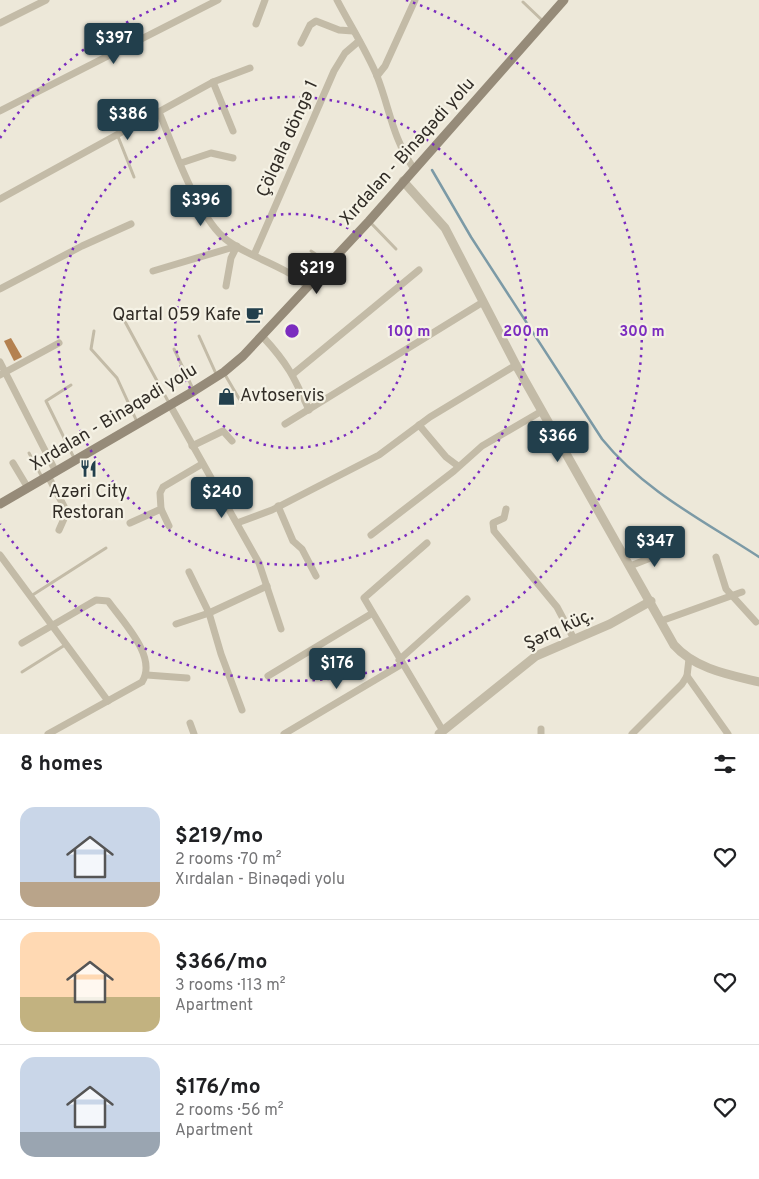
<!DOCTYPE html>
<meta charset="utf-8">
<style>
body{margin:0;font-family:Overpass,sans-serif;background:#f6f6f6;color:#202124;height:100vh;display:flex;flex-direction:column;font-size:19px;white-space:nowrap}
*{box-sizing:border-box;margin:0}
p{font-size:16px;color:#757577}
.icon{flex:none;width:28px;height:28px;fill:none;stroke:currentColor;stroke-width:2;stroke-linecap:round;stroke-linejoin:round}
.map{position:relative;height:734px;overflow:hidden}
.sheet{display:flex;flex-direction:column;background:#fff;flex:1}
.sheet>*{flex:none}
.price{position:absolute;translate:-50% -42px;padding:0 11px;border-radius:5px;background:#223f4c;color:#fff;font-size:16px;line-height:32px;filter:drop-shadow(0 1px 2px #0008)}
.price::after{content:'';position:absolute;left:50%;top:30px;width:15px;height:11px;margin-left:-8px;background:inherit;clip-path:polygon(0 0,100% 0,50% 100%)}
.price.selected{background:#222;color:#fff}
ul{padding:0;list-style:none}
li{display:flex;align-items:center;gap:15px;height:125px;padding:0 20px}
li+li{border-top:1px solid #e0e0e0}
li span{display:grid;place-items:center;flex:none;width:140px;height:100px;border-radius:15px;color:#555}
li>.icon{margin-inline-start:auto}
span .icon{width:60px;height:60px;fill:#fffc;stroke-width:1}
li b{font-size:21px}
h2{display:flex;justify-content:space-between;align-items:center;height:60px;padding:0 20px;font-size:21px}
.map>svg:first-child{display:block}
</style>
<div class="map">
<svg width="759" height="734" viewBox="0 0 759 734">
<rect width="100%" height="100%" fill="#ede8d9"/>
<g fill="none" stroke-linecap="round" stroke-linejoin="round">
<!-- stream -->
<path stroke="#7c9aa6" stroke-width="2.5" d="M432,170L471,237L602,439C644,491 704,521 759,557"/>
</g>
<!-- building -->
<polygon fill="#b48150" points="11,338 22,357 14,361 4,341"/>
<g fill="none" stroke-linecap="round" stroke-linejoin="round">
<!-- service -->
<g stroke="#c3bba7" stroke-width="3">
<polyline points="523,2 544,22"/>
<polyline points="117,134 134,177"/>
<polyline points="369,221 396,249"/>
<polyline points="311,251 329,263"/>
<polyline points="123,318 169,403"/>
<polyline points="94,331 91,349 117,378 138,424"/>
<polyline points="199,336 217,376"/>
<polyline points="174,349 193,389"/>
<polyline points="224,373 241,402"/>
<polyline points="71,385 46,401 75,460"/>
<polyline points="29,453 43,479"/>
<polyline points="31,596 106,548"/>
<polyline points="22,672 65,645"/>
</g>
<!-- minor -->
<g stroke="#c3bba7" stroke-width="7">
<path d="M337,0C350,25 366,50 377,76C390,109 392,137 414,169"/>
<polyline points="0,23 46,0"/>
<polyline points="256,24 265,0"/>
<polyline points="301,43 310,25 316,21 339,30 353,31"/>
<polyline points="377,76 385,66 415,0"/>
<polyline points="213,82 233,131"/>
<polyline points="0,111 218,0"/>
<path d="M159,112C173,146 199,221 228,241C253,259 284,265 308,287"/>
<polyline points="181,163 211,153 233,158"/>
<polyline points="0,199 213,82 250,68"/>
<polyline points="254,255 334,71 345,53 359,41"/>
<polyline points="153,271 237,246 231,258 226,286"/>
<polyline points="0,289 82,246 131,224"/>
<path d="M263,337C288,364 294,377 309,410"/>
<polyline points="0,362 56,472"/>
<polyline points="293,374 419,270"/>
<polyline points="0,375 59,343"/>
<polyline points="170,405 259,563 281,629"/>
<polyline points="285,424 483,302"/>
<polyline points="419,425 446,457 458,466"/>
<polyline points="192,446 223,431 232,441"/>
<polyline points="13,463 28,488"/>
<polyline points="48,476 67,512 59,530"/>
<polyline points="278,506 293,541 302,549 316,576"/>
<polyline points="161,509 169,526"/>
<polyline points="506,509 504,518 493,523 494,531 557,607 574,639"/>
<polyline points="130,523 161,509 160,493 163,487 202,464"/>
<polyline points="237,523 272,510 379,455 430,417 516,365"/>
<polyline points="371,535 454,471 482,446 542,411"/>
<polyline points="427,543 364,598 443,731"/>
<polyline points="0,555 108,701"/>
<polyline points="716,557 726,589 756,622"/>
<polyline points="630,566 671,550"/>
<polyline points="189,572 209,613 221,654 242,710"/>
<polyline points="661,621 742,592"/>
<polyline points="176,624 209,613 267,586"/>
<path d="M22,643L96,600L108,601C123,622 158,657 142,682L48,734"/>
<polyline points="399,660 467,599"/>
<polyline points="147,675 187,678"/>
<polyline points="268,676 371,614"/>
<polyline points="687,676 728,734"/>
<polyline points="190,723 194,734"/>
<polyline points="541,729 541,734"/>
<polyline points="284,734 402,664"/>
<polyline points="632,734 682,684 687,676 689,659"/>
</g>
<!-- tertiary -->
<g stroke="#c3bba7" stroke-width="9">
<path d="M403,181L445,228L516,365L674,645C695,669 730,675 759,682"/>
<polyline points="439,734 536,656 610,624 651,601"/>
</g>
<!-- secondary -->
<polyline stroke="#968b79" stroke-width="9" points="0,504 194,391 224,372 243,356 369,221 564,0"/>
</g>
<!-- distance rings -->
<g fill="none" stroke="#7b2cbf" stroke-width="2.5" stroke-dasharray="2.5 5">
<circle cx="292" cy="331" r="117"/>
<circle cx="292" cy="331" r="234"/>
<path d="M0 138A350 350 0 0 1 178 0M406 0A350 350 0 1 1 0 524"/>
</g>
<!-- icons -->
<defs>
<symbol id="cafe-bare" viewBox="-9 -9 18 18"><path d="M-5.5-4.5H6V0H3Q3 3.5 0 3.5H-2.5Q-5.5 3.5-5.5 0ZM3-3.2v2h1.7v-2ZM-6 4.5H4V6H-6Z" fill="#223f4c" stroke="#f5f2e5" stroke-width="2.5" paint-order="stroke"/></symbol>
<symbol id="shop-bare" viewBox="-9 -9 18 18"><path d="M-5-2.5h2.3a2.7 3.5 0 0 1 5.4 0H5L5.5 6h-11ZM-1.5-2.5h3a1.5 2.3 0 0 0-3 0Z" fill="#223f4c" stroke="#f5f2e5" stroke-width="2.5" paint-order="stroke"/></symbol>
<symbol id="restaurant-bare" viewBox="-9 -9 18 18"><path d="M-5-6h1v4h1v-4h1v4h1v-4h1v5L-1.5 .5V6h-2V.5L-5-1ZM5-6V6H3V1.5H1.5Q1.5-4 5-6Z" fill="#223f4c" stroke="#f5f2e5" stroke-width="2.5" paint-order="stroke"/></symbol>
</defs>
<g fill-rule="evenodd">
<use href="#cafe-bare" x="242" y="302" width="25" height="25"/>
<use href="#shop-bare" x="214" y="384" width="25" height="25"/>
<use href="#restaurant-bare" x="76" y="456" width="25" height="25"/>
</g>
<g text-anchor="middle" dominant-baseline="central" stroke-width="4.5" stroke-linejoin="round" paint-order="stroke">
<!-- street labels -->
<g font-size="18" fill="#312c26" stroke="#f5f2e5">
<text transform="translate(288 139) rotate(-66)">Çölqala döngə 1</text>
<text transform="translate(408 152) rotate(-48)">Xırdalan - Binəqədi yolu</text>
<text transform="translate(114 418) rotate(-31)">Xırdalan - Binəqədi yolu</text>
<text transform="translate(559 630) rotate(-25)">Şərq küç.</text>
</g>
<!-- poi labels -->
<g font-size="18" fill="#312c26" stroke="#f5f2e5" text-anchor="end">
<text x="241" y="315">Qartal 059 Kafe</text>
<text x="240" y="396" text-anchor="start">Avtoservis</text>
<text x="88" y="492" text-anchor="middle">Azəri City<tspan x="88" dy="21">Restoran</tspan></text>
</g>
</g>
<circle cx="292" cy="331" r="8" fill="#7b2cbf" stroke="#f5f2e5" stroke-width="2.5"/>
<g font-size="15" text-anchor="middle" font-weight="bold" fill="#7b2cbf" stroke="#f5f2e5" stroke-width="4.5" stroke-linejoin="round" paint-order="stroke">
<text x="409" y="336">100 m</text>
<text x="526" y="336">200 m</text>
<text x="642" y="336">300 m</text>
</g>
</svg>
<b class="price" style="left:114px;top:65px">$397</b>
<b class="price" style="left:128px;top:141px">$386</b>
<b class="price" style="left:201px;top:227px">$396</b>
<b class="price selected" style="left:317px;top:295px">$219</b>
<b class="price" style="left:558px;top:463px">$366</b>
<b class="price" style="left:222px;top:519px">$240</b>
<b class="price" style="left:655px;top:568px">$347</b>
<b class="price" style="left:337px;top:690px">$176</b>
</div>
<section class="sheet">
<h2>8 homes<svg class="icon" aria-label="filters" viewBox="0 0 24 24"><path d="M4 7h16M4 17h16"/><circle cx="9" cy="7" r="2"/><circle cx="15" cy="17" r="2"/></svg></h2>
<ul>
<li><span style="background:linear-gradient(#c9d6e8 75%,#b9a48a 0)"><svg class="icon" aria-label="home" viewBox="0 0 24 24"><path d="M3 11l9-7 9 7M6 9v11h12V9"/></svg></span><div><b>$219/mo</b><p>2 rooms · 70 m²</p><p>Xırdalan - Binəqədi yolu</p></div><svg class="icon" aria-label="heart" viewBox="0 0 24 24"><path d="M12 20l-8-8c-3-5 5-10 8-4 3-6 11-1 8 4z"/></svg></li>
<li><span style="background:linear-gradient(#ffd9b3 65%,#c2b280 0)"><svg class="icon" aria-label="home" viewBox="0 0 24 24"><path d="M3 11l9-7 9 7M6 9v11h12V9"/></svg></span><div><b>$366/mo</b><p>3 rooms · 113 m²</p><p>Apartment</p></div><svg class="icon" aria-label="heart" viewBox="0 0 24 24"><path d="M12 20l-8-8c-3-5 5-10 8-4 3-6 11-1 8 4z"/></svg></li>
<li><span style="background:linear-gradient(#c9d6e8 75%,#9aa5b1 0)"><svg class="icon" aria-label="home" viewBox="0 0 24 24"><path d="M3 11l9-7 9 7M6 9v11h12V9"/></svg></span><div><b>$176/mo</b><p>2 rooms · 56 m²</p><p>Apartment</p></div><svg class="icon" aria-label="heart" viewBox="0 0 24 24"><path d="M12 20l-8-8c-3-5 5-10 8-4 3-6 11-1 8 4z"/></svg></li>
</ul>
</section>
